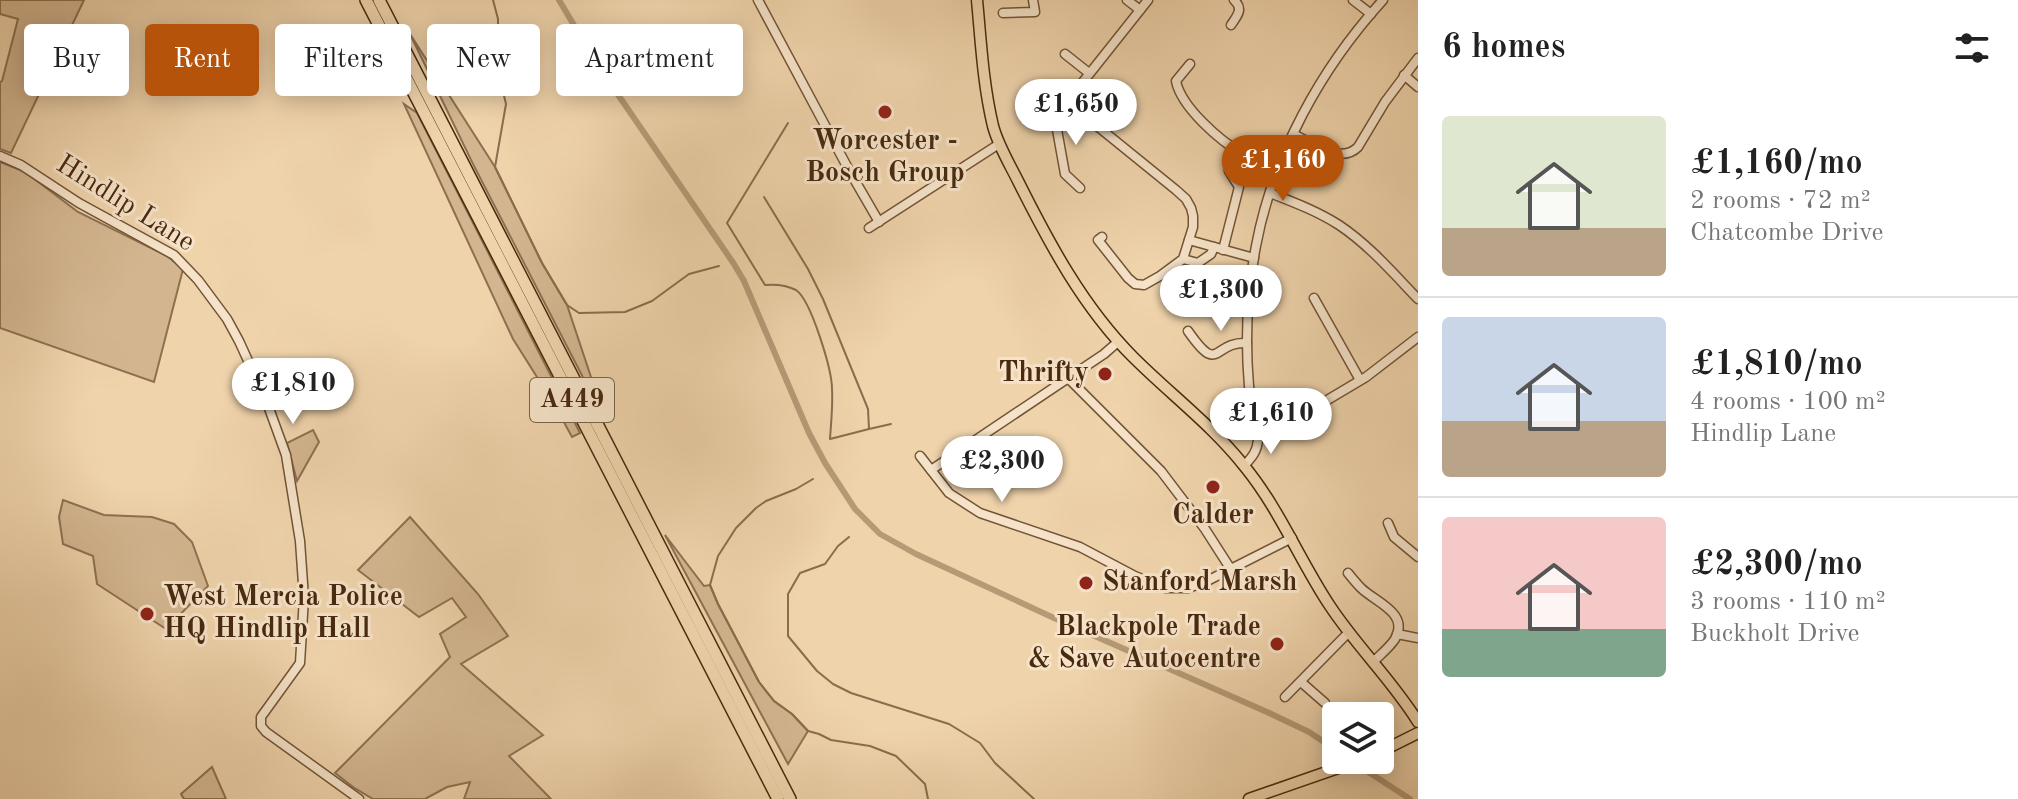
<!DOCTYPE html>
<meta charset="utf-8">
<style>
body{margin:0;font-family:"Old Standard TT",serif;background:#f2f2f2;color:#222;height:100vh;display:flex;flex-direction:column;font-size:30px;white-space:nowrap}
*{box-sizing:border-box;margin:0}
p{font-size:26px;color:#767676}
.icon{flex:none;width:44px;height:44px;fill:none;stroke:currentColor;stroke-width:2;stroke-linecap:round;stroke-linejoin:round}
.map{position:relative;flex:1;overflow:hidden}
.side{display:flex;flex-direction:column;background:#fff;width:600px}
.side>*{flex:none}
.banner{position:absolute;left:24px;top:24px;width:760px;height:72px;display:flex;gap:16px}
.buttons{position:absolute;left:1322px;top:702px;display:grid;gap:16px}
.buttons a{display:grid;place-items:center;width:72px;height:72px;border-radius:8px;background:#fff;box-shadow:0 4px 20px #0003;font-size:40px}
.price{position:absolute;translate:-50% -68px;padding:0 18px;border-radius:28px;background:#fff;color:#222;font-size:26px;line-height:52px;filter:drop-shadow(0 2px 4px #0008)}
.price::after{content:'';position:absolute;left:50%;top:48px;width:24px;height:18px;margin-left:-12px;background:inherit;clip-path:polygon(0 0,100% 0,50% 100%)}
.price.selected{background:#b45309;color:#fff}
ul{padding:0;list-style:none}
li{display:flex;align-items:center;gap:24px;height:200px;padding:0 24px}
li+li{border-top:2px solid #e0e0e0}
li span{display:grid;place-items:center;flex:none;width:224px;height:160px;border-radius:8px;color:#555}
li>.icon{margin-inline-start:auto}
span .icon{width:96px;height:96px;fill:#fffc;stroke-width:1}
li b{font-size:34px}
h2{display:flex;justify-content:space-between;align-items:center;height:96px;padding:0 24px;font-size:34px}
.pill{padding:0 28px;border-radius:8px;background:#fff;box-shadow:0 4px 20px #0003;font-size:28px;line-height:72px}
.pill.selected{background:#b45309;color:#fff}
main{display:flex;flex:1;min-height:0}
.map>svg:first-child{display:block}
</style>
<main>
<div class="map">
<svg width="1418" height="799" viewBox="0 0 1418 799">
<rect width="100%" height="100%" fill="#efd3ab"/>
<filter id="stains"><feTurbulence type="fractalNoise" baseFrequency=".0025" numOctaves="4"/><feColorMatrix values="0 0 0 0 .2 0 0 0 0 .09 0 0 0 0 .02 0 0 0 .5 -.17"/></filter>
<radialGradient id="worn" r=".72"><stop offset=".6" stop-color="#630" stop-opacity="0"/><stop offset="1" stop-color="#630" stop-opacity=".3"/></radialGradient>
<!-- green -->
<g fill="#d3b690" stroke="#8e7050" stroke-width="2">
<polygon points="0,0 84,0 11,153 0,149 0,82 2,81 18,19 0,14"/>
<polygon points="410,34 495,167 542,263 567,305 606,422 473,164"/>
<polygon points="404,104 417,113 580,433 572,437 554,404 513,339"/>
<polygon points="0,162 25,172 78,212 167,256 183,269 154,382 0,328"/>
<polygon points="313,430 319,442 297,481 287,443"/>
<polygon points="63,500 104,515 152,517 174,524 192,542 208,586 166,629 97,584 93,556 63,544 59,517"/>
<polygon points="410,517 478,594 508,636 461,664 543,735 509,756 551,799 464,799 470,782 447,787 425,799 373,799 353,787 335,773 450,657 440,634 466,617 452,598 419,617 358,570"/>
<polygon points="665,535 704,586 710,585 718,604 759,682 774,701 792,714 808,731 788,764"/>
<polygon points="212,767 226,799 184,799 181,794"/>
</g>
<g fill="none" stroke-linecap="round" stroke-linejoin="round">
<!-- stream -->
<g stroke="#8a6d4d" stroke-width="2">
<polyline points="493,0 498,19 498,38 493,50 506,104 495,167 542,263 567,305 579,313 625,312 652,301 689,274 719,266"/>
<path d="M764,197L808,269L823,299L868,409L869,429L830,439C831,423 833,406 832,389C832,370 811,300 796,290C786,285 775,284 765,285L727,223L788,123"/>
<polyline points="869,429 891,424"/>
<polyline points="813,479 796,489 766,501 756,508 736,528 718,556 710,585 718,604 759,682 774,701 792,714 808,731 819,734 831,740 870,746 896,756 925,784 928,799"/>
<polyline points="849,537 838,546 825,564 800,573 788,594 788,636 817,671 833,684 851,693 949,724 980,743 995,763 1034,799"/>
</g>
<!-- canal -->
<g stroke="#b69a76" stroke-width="6">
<polyline points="559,0 597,64 734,264 744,281 809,433 825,463 855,509 880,534 916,554 1054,618 1267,712 1309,732 1336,750"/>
<polyline points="1353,762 1410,799"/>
</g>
<defs>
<g id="minor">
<polyline points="758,0 850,172 879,222"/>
<polyline points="1127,0 1140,10"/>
<polyline points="1353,0 1371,14"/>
<polyline points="1003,13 1035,12 1033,0"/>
<path d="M1231,25C1237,16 1244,9 1234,0"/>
<polyline points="1065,54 1089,73"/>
<path d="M1190,64L1176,81C1181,107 1220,141 1243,154C1254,160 1266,164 1278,169"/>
<polyline points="1404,75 1418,87"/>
<polyline points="1070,104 1176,190 1186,199 1191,208 1193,216 1193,227 1183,259 1160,276 1144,285 1135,284 1128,278 1098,240 1102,237"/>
<path d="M1293,134C1313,143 1340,165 1358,147L1385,102L1418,58"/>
<polyline points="0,156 21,165 79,203 174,255 198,280 227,319 239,341 266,400 286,455 300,541 304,598 300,663 261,717 261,726 266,732 359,799"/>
<polyline points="1080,188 1065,174 1056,124 1061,112 1070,104 1071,97 1148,0"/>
<path d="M1270,193C1293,202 1317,211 1339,225C1369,245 1393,273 1418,299"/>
<polyline points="869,228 999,144"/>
<polyline points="1189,240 1254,258"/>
<polyline points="1223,250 1239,187 1229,171 1239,152"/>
<polyline points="1183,259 1198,263 1211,254 1214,247"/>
<polyline points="1314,298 1360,380"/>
<path d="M1188,331C1220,377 1212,341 1247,343"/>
<polyline points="1067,377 1161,471 1205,529 1230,568"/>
<polyline points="1258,430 1292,421 1366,377 1418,337"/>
<polyline points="920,456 949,493 980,513 1080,547 1135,576 1165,588 1188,588 1207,581 1292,538"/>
<path d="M1244,466C1252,457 1257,452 1258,440C1259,423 1251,403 1249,386C1245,339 1247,292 1256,246C1273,155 1321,68 1383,0"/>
<polyline points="931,470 1104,354 1119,341"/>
<polyline points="1388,523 1394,537 1418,557"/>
<path d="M1348,573C1352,578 1356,583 1361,588C1375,602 1410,613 1395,639C1390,647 1380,655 1373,662"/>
<polyline points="1397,634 1418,638"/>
<polyline points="1301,682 1325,703"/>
<polyline points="1285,697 1349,632"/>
</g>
<g id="major">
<path d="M977,0C981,42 983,84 993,126C998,145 1009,163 1018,181C1049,243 1083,307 1133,357C1170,394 1213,426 1245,467C1280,510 1300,561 1330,606C1357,647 1392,680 1418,722"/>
<polyline points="1380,752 1418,733"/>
<polyline points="1249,799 1361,760"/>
</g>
<g id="highway">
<polyline points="366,0 778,799"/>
<polyline points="379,0 790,799"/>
</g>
</defs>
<!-- minor casing -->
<use href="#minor" stroke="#725436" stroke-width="11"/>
<!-- major casing -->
<use href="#major" stroke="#482a0f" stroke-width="13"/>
<!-- highway casing -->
<use href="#highway" stroke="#482a0f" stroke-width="14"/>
<!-- minor -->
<use href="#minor" stroke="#f5e2c8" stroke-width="8"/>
<!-- major -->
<use href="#major" stroke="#efd3ab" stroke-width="10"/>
<!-- highway -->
<use href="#highway" stroke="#efd3ab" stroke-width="11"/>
</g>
<!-- markers -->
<g fill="#8f2418" stroke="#f5e2c8" stroke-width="3">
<circle cx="885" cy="112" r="8"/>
<circle cx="1105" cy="374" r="8"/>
<circle cx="1213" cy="487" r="8"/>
<circle cx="1086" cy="583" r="8"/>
<circle cx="147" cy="614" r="8"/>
<circle cx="1277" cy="644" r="8"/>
</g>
<g text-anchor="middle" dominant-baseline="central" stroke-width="6" stroke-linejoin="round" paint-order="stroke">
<!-- shield labels -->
<rect fill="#f5e2c8" stroke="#7c6146" stroke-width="2" x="530" y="378" width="84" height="44" rx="6"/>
<g font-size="26" font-weight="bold" fill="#482a0f">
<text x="572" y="400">A449</text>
</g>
<!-- poi labels -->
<g font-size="28" font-weight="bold" fill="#482a0f" stroke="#f5e2c8">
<text x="885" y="142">Worcester -<tspan x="885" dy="32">Bosch Group</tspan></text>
<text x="1089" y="374" text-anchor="end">Thrifty</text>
<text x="1213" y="516">Calder</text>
<text x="1102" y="583" text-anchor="start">Stanford Marsh</text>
<text x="163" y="598" text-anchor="start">West Mercia Police<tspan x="163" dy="32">HQ Hindlip Hall</tspan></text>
<text x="1261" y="628" text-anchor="end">Blackpole Trade<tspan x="1261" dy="32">&amp; Save Autocentre</tspan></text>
</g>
<!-- street labels -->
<g font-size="28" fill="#482a0f" stroke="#f5e2c8">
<text transform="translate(125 204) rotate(32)">Hindlip Lane</text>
</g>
</g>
<rect width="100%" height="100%" filter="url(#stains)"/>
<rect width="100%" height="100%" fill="url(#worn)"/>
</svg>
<div class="buttons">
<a><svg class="icon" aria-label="layers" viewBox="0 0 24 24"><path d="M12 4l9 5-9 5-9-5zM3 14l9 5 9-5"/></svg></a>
</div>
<b class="price" style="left:1076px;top:147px">£1,650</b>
<b class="price selected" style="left:1283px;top:203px">£1,160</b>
<b class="price" style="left:1221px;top:333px">£1,300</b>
<b class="price" style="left:293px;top:426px">£1,810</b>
<b class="price" style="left:1271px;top:456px">£1,610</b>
<b class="price" style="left:1002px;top:504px">£2,300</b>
<div class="banner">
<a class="pill">Buy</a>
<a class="pill selected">Rent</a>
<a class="pill">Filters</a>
<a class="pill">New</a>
<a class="pill">Apartment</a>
</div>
</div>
<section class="side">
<h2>6 homes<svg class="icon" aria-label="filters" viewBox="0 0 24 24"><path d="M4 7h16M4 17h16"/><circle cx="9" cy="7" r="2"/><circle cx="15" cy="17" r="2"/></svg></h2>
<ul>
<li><span style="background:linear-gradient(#dfe7d0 70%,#b9a48a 0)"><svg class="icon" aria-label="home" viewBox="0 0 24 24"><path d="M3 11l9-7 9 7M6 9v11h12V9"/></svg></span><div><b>£1,160/mo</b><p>2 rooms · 72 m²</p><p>Chatcombe Drive</p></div></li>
<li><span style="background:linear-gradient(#c9d6e8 65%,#b9a48a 0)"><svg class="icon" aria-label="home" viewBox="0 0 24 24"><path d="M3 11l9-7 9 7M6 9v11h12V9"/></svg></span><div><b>£1,810/mo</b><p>4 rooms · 100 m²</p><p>Hindlip Lane</p></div></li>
<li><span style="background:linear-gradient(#f6c9c9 70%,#7fa58c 0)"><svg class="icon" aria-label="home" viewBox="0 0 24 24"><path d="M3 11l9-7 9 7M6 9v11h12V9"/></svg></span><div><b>£2,300/mo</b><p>3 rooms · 110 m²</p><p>Buckholt Drive</p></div></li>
</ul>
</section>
</main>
